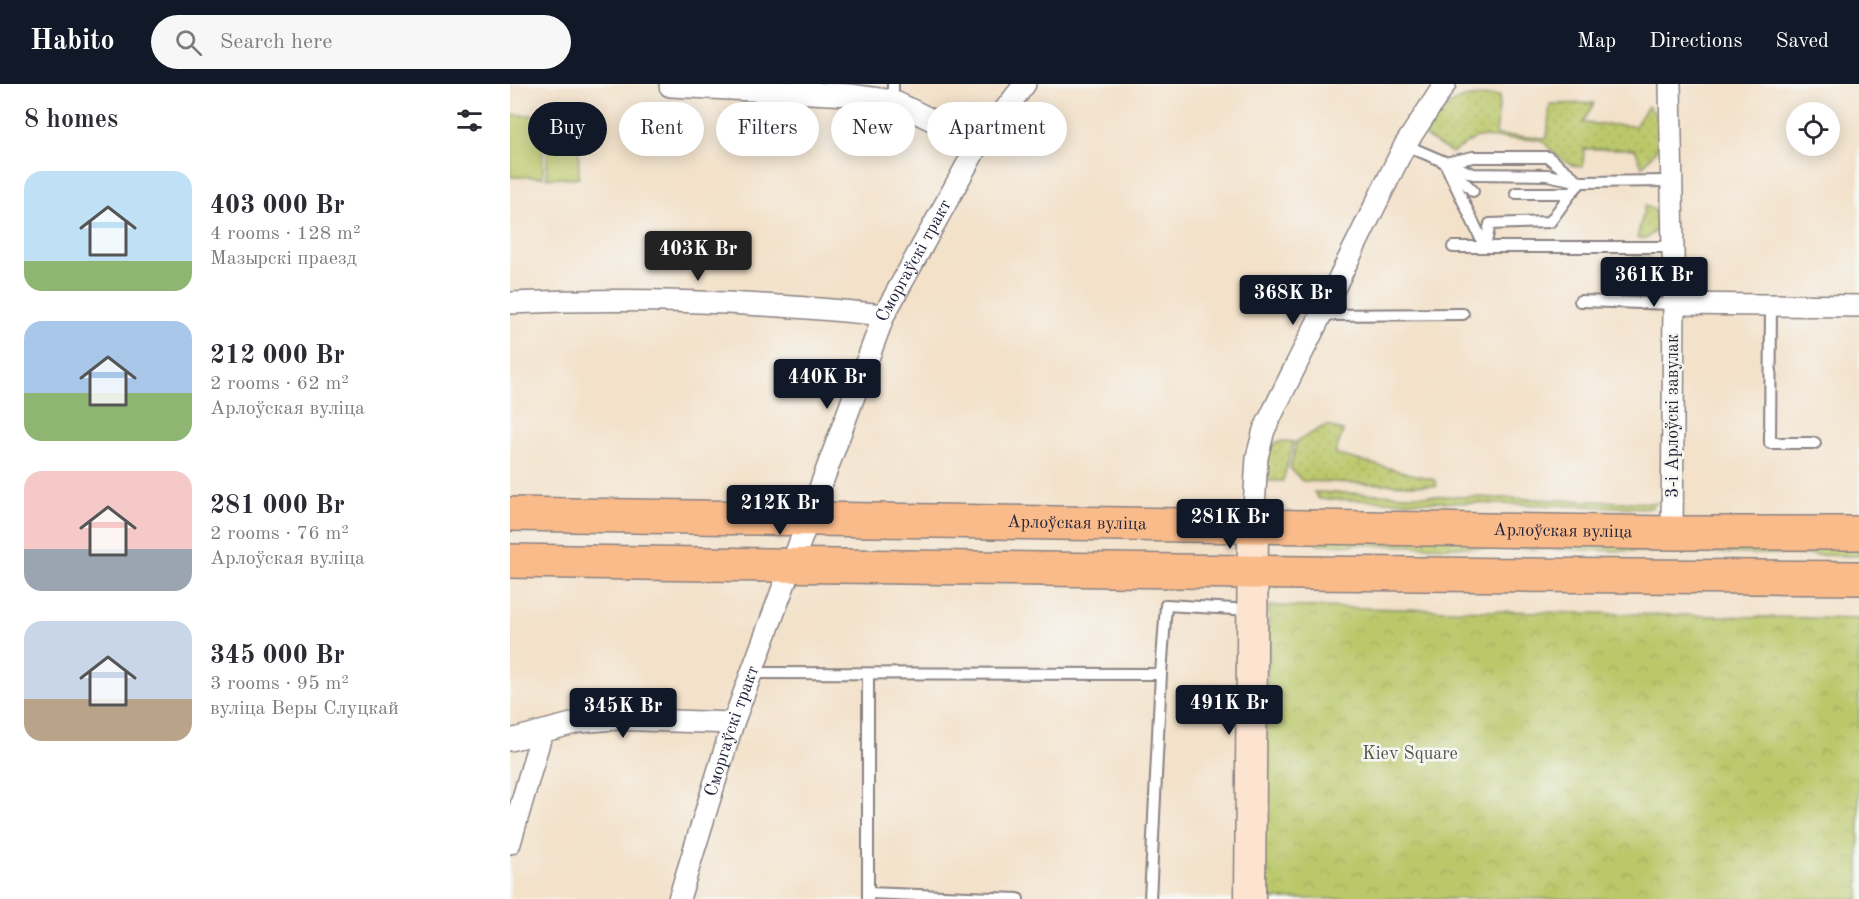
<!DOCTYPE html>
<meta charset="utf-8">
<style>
body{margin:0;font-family:"Old Standard TT",serif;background:#f7f7f7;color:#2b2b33;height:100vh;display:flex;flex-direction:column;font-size:22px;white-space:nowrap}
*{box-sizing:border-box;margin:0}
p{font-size:20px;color:#7c7c81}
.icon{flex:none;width:33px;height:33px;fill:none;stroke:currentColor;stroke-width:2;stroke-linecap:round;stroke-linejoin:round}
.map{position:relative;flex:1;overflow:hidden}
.drawer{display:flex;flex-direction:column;background:#fff;width:510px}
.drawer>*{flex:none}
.top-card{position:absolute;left:18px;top:18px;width:570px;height:54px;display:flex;gap:12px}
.fabs{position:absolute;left:1276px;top:18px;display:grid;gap:12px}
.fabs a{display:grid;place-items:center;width:54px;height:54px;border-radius:50%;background:#fff;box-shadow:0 3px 15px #0003;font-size:30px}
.price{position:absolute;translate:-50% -51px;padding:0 14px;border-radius:6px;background:#111827;color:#fff;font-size:20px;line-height:39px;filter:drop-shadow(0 2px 3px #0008)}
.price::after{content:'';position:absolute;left:50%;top:36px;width:18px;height:14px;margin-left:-9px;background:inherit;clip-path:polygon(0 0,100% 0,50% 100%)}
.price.selected{background:#222;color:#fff}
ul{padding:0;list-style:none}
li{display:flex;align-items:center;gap:18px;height:150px;padding:0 24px}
li span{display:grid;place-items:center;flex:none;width:168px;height:120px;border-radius:18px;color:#555}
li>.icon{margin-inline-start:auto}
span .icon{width:72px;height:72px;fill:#fffc;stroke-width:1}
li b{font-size:26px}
h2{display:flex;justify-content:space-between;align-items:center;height:72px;padding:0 24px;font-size:26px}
.tag{padding:0 21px;border-radius:27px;background:#fff;box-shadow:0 3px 15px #0003;font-size:21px;line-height:54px}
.tag.selected{background:#111827;color:#fff}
header{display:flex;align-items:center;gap:36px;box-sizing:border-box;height:84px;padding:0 30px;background:#111827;color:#fff}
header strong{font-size:28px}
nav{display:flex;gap:33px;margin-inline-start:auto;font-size:21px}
.search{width:420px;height:54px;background:#f7f7f7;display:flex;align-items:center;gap:15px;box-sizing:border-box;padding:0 21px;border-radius:33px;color:#7c7c81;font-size:22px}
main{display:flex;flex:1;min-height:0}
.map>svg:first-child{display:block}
</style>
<header>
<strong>Habito</strong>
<div class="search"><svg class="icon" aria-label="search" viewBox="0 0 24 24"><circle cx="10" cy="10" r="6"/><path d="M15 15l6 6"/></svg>Search here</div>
<nav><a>Map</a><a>Directions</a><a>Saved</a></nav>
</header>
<main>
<section class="drawer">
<h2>8 homes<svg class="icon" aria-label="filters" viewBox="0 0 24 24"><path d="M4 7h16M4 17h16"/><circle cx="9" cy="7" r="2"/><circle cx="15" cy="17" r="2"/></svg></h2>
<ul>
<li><span style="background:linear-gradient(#bfe0f5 75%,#8fb573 0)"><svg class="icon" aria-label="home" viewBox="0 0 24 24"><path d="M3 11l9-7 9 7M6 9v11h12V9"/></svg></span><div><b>403 000 Br</b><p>4 rooms · 128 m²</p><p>Мазырскі праезд</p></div></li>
<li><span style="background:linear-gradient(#a9c7e8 60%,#8fb573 0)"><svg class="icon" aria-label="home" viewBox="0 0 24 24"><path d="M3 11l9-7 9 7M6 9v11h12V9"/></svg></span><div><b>212 000 Br</b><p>2 rooms · 62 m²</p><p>Арлоўская вуліца</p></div></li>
<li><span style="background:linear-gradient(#f6c9c9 65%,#9aa5b1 0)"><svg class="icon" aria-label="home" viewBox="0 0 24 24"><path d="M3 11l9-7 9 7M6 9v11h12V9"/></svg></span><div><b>281 000 Br</b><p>2 rooms · 76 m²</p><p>Арлоўская вуліца</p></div></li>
<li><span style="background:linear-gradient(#c9d6e8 65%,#b9a48a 0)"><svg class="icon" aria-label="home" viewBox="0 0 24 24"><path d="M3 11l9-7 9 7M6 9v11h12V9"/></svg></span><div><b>345 000 Br</b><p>3 rooms · 95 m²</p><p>вуліца Веры Слуцкай</p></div></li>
</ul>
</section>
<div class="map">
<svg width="1349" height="815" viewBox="0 0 1349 815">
<defs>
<pattern id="grass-dots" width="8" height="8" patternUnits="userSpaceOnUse" patternTransform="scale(1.5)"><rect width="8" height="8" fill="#bbc86a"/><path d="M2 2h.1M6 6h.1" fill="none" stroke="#a0ac5d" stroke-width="1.8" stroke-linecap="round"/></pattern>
<pattern id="park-crowns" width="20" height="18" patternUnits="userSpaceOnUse" patternTransform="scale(1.5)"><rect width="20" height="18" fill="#bbc86a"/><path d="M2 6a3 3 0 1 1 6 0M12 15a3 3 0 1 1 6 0" fill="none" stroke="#a0ac5d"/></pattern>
</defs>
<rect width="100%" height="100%" fill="#f6f6f2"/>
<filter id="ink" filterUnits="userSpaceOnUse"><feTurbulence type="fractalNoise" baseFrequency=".0167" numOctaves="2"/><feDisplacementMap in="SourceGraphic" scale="12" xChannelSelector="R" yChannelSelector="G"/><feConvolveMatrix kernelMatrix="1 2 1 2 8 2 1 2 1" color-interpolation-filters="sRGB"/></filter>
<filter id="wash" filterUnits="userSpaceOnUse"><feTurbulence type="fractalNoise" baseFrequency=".008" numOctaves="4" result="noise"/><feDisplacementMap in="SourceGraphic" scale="24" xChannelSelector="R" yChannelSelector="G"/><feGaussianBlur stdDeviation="1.35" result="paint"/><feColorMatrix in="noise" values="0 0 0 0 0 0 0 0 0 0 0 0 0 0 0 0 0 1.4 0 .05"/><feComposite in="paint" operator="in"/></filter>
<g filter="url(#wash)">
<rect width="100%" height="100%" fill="#f3e1c9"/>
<!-- grass -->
<g fill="url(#grass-dots)" stroke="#6e7552" stroke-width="1.5">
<path d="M990,12L986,51L1037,54L1040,20L1084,19L1073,39L1125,42L1138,22C1164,46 1152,60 1132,83L1125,65H1074L1073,83C1055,83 1043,67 1031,56L967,53L942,69L916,53C916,44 922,38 927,32C947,10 962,12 990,12Z"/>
<polygon points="1135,122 1145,126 1148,145 1136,155 1127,154"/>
<polygon points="1124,171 1139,173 1151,189 1152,203 1145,210 1129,209 1124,203"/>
<polygon points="816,341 833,347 825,370 925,396 927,402 792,397 780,384 787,357"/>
<polygon points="774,357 784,358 773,397 759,397 752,391 756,369 762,360"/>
<polygon points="804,408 1146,419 1141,424 809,415"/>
<polygon points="807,451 1349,460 1349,472 807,460"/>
</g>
<!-- park -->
<polygon fill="url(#park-crowns)" stroke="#6e7552" stroke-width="1.5" points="759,522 1349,535 1349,815 751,815"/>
<!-- pitch -->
<g fill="#bbc86a" stroke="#6e7552" stroke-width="1.5">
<polygon points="68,30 69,94 37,94 37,31"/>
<rect x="0" y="31" width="33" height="62"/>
</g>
</g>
<g filter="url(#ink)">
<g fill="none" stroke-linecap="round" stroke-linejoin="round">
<defs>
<g id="lane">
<polyline points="383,17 383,0"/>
<polyline points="895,61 963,90 1037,91 1071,98"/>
<polyline points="935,79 963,73 1038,73 1067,96"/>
<polyline points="935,79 975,163"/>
<polyline points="942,86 963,107"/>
<polyline points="1006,109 1061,109 1071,98 1159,97"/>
<polyline points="943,163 1162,163"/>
<polyline points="975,163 980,140 1040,138 1061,109"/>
<polyline points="1070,217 1164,220"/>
<polyline points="1261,221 1260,359 1305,359"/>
<polyline points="810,231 953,230"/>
<polyline points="241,589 651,590 656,521 741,526"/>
<polyline points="358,809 508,815"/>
<polyline points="358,815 358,590"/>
<polyline points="640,815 651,590"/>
</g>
<g id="street">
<polyline points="1160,0 1164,220 1162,449"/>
<polyline points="160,2 340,11 383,17 469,59"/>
<path d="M0,219C125,213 249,218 374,231"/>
<polyline points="1164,220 1349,222"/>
<polyline points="743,442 747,373 754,346 895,61 935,0"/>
<polyline points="0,656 69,638 104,635 223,639"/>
<polyline points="0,759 32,648"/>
<path id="s1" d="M169,815L223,639L374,231L469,59L515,0"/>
</g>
<polyline id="secondary" points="740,815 743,442"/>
<g id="primary">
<path id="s2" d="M0,430L1162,449H1349"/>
<polyline points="0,477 794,489 1349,494"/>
</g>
</defs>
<!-- lane casing -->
<use href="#lane" stroke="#8a8282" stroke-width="14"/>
<!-- street casing -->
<use href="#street" stroke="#8a8282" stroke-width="24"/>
<!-- secondary casing -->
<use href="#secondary" stroke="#8a8282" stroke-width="33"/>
<!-- primary casing -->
<use href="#primary" stroke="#8a8282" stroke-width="36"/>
<!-- lane -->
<use href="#lane" stroke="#fff" stroke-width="10"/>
<!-- street -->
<use href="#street" stroke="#fff" stroke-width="21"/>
<!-- secondary -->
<use href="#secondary" stroke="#fde4d1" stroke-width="30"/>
<!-- primary -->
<use href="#primary" stroke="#fabb8b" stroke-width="33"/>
</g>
</g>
<g text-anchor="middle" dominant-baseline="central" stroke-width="5" stroke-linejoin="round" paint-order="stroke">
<!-- street labels -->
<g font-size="18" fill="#22223b" stroke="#f6f6f2">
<text stroke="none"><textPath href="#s1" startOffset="681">Сморгаўскі тракт</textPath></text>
<text transform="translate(1163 332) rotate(-90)">3-і Арлоўскі завулак</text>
<text stroke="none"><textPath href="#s2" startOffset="567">Арлоўская вуліца</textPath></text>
<text stroke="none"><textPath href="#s2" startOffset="1053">Арлоўская вуліца</textPath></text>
<text stroke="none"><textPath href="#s1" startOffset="176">Сморгаўскі тракт</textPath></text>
</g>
<!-- park labels -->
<g font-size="18" fill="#505449" stroke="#f6f6f2">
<text x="900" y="670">Kiev Square</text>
</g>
</g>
</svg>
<div class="fabs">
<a><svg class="icon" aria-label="locate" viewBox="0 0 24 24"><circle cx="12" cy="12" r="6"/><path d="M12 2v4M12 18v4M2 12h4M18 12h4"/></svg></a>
</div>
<b class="price selected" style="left:188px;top:198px">403K Br</b>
<b class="price" style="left:1144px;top:224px">361K Br</b>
<b class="price" style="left:783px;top:242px">368K Br</b>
<b class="price" style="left:317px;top:326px">440K Br</b>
<b class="price" style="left:270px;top:452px">212K Br</b>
<b class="price" style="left:720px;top:466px">281K Br</b>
<b class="price" style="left:719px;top:652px">491K Br</b>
<b class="price" style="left:113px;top:655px">345K Br</b>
<div class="top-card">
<a class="tag selected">Buy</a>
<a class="tag">Rent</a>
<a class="tag">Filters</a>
<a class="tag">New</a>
<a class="tag">Apartment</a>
</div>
</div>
</main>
